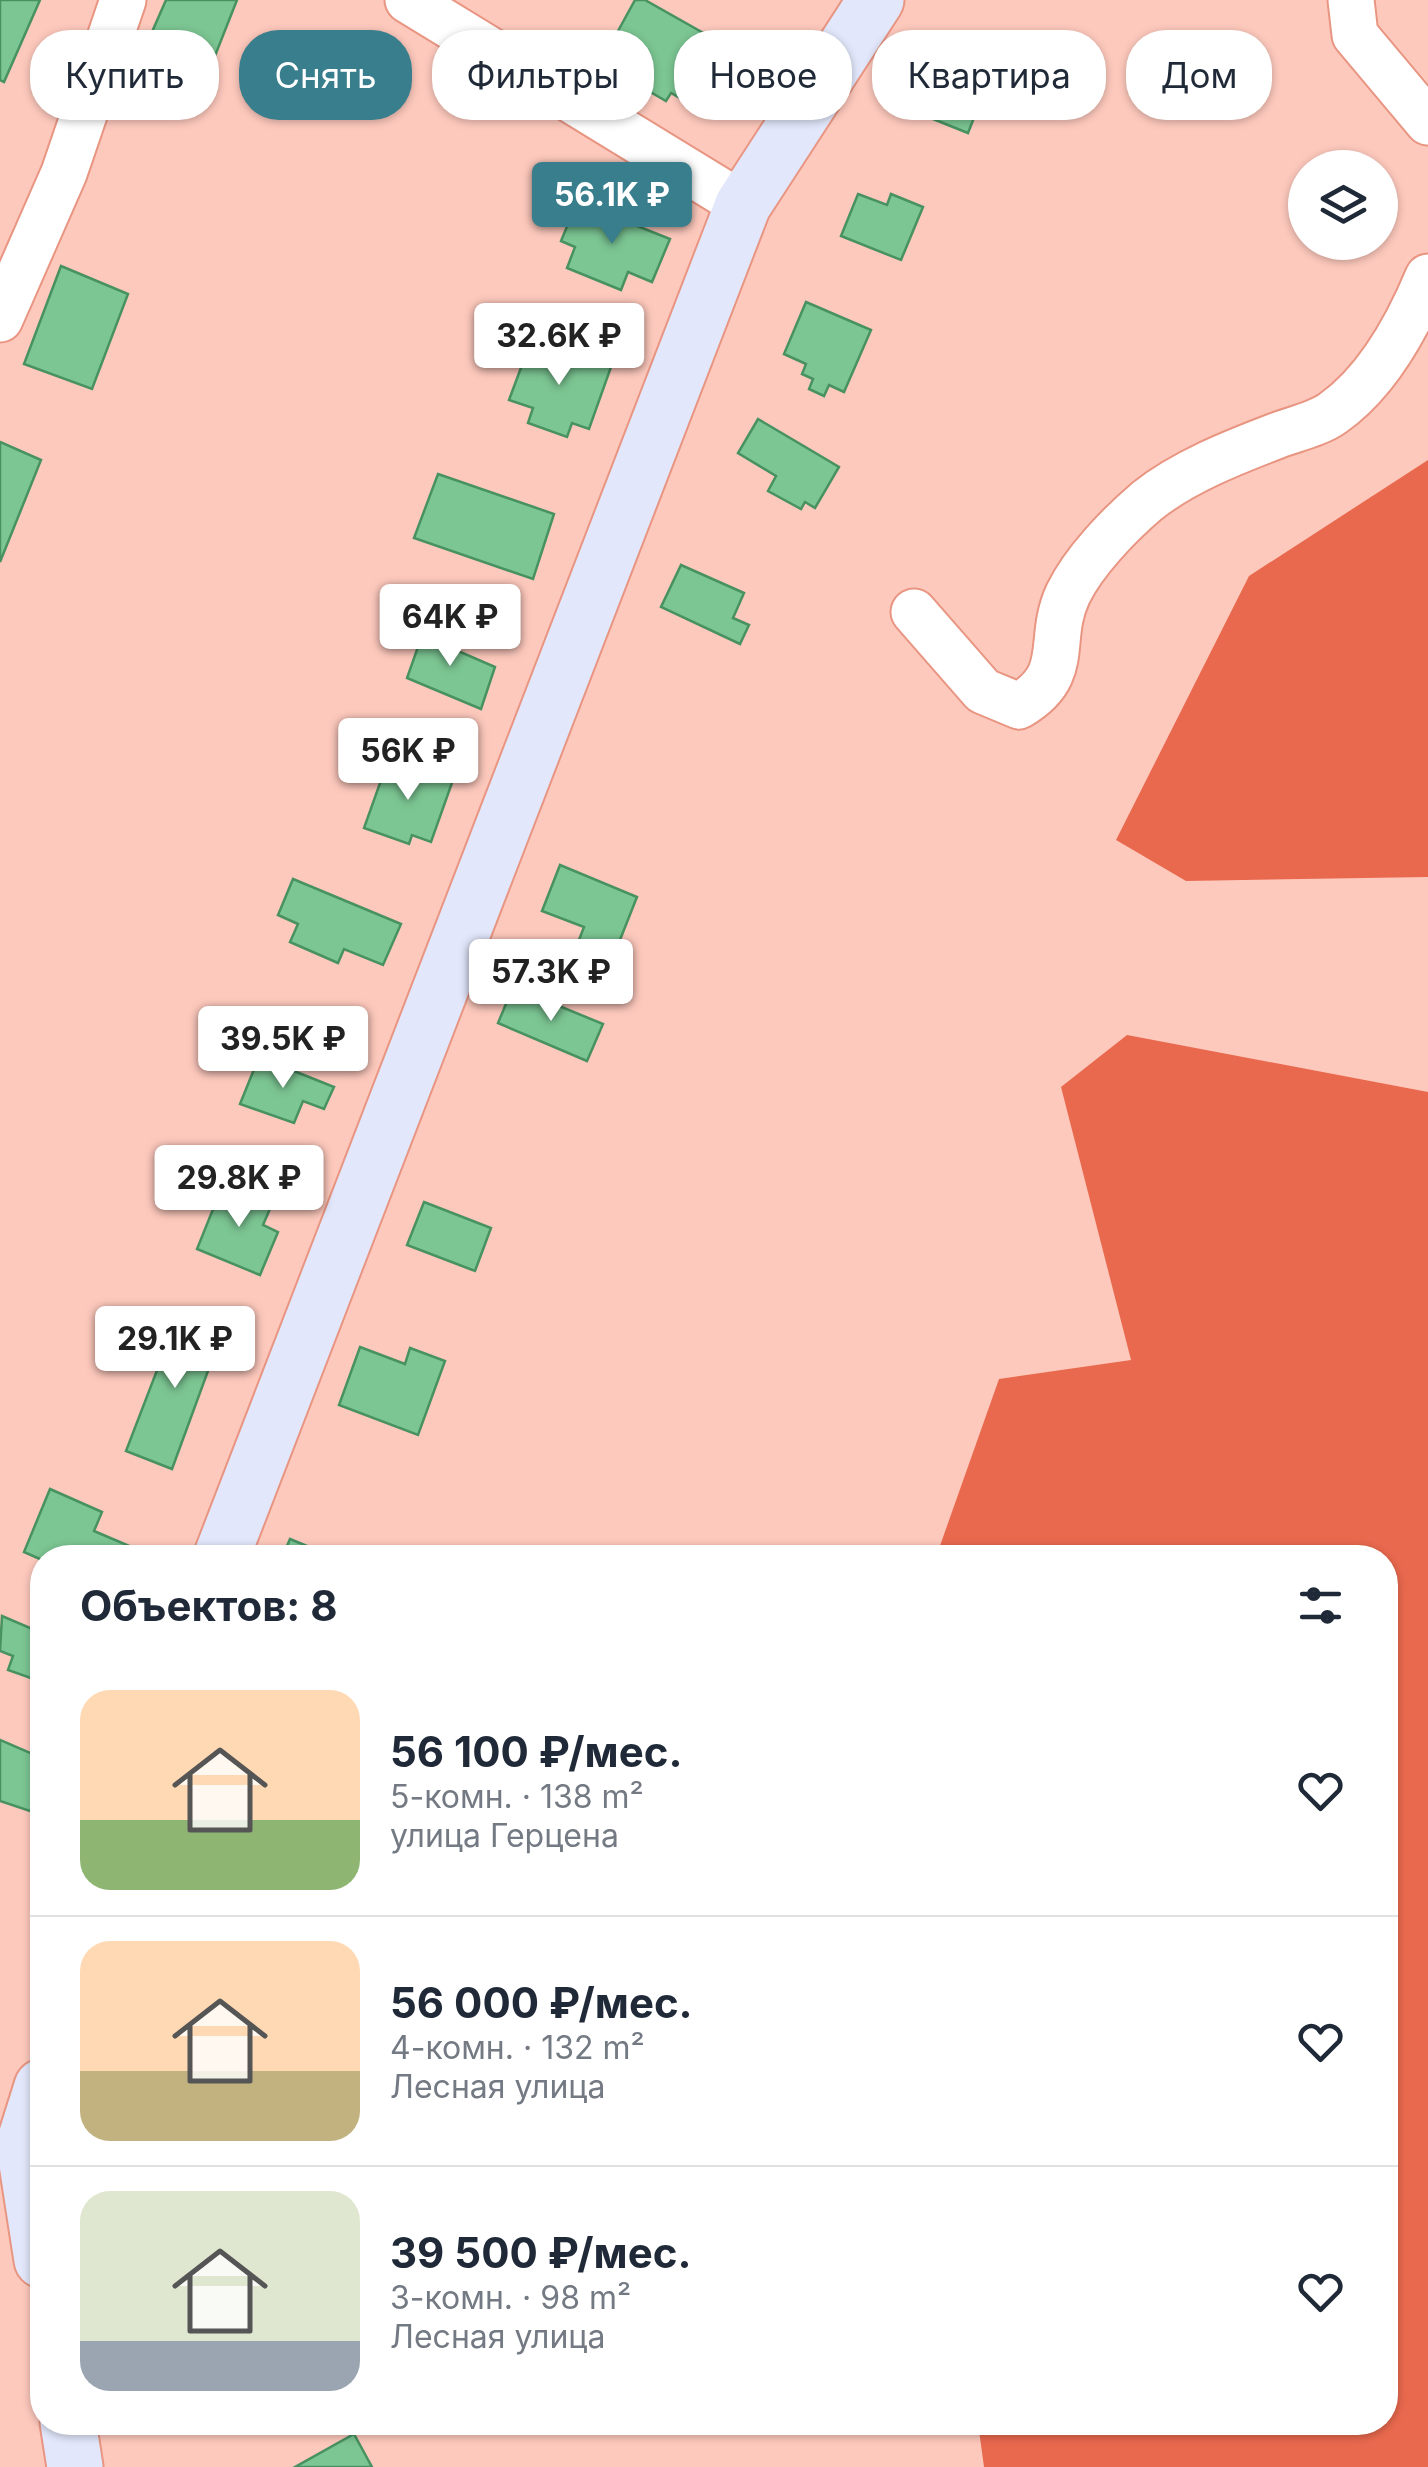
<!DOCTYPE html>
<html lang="ru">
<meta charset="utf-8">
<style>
body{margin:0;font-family:Inter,sans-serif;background:#f6f6f7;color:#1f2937;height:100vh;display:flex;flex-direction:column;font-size:38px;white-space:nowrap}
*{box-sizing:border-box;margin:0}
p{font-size:32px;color:#747a83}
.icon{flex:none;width:55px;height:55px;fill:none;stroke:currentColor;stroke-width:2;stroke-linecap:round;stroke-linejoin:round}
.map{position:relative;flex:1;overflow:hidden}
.panel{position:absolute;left:30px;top:1545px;width:1368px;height:890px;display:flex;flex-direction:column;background:#fff;border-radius:40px;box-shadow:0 2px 8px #0004}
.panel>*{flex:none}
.hud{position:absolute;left:30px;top:30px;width:1370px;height:90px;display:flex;gap:20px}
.tools{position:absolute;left:1288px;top:150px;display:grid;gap:20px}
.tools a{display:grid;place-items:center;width:110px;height:110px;border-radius:50%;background:#fff;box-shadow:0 2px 8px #0004;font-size:50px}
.price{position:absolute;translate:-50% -85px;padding:0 22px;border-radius:10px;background:#fff;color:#222;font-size:32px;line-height:65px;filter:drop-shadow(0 2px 5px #0008)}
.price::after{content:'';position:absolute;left:50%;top:60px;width:30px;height:22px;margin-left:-15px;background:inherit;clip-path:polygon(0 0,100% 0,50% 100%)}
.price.active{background:#397e8c;color:#fff}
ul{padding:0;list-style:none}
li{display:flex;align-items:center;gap:30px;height:250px;padding:0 50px}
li+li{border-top:2px solid #e0e1e3}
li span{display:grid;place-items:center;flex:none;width:280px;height:200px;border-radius:30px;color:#555}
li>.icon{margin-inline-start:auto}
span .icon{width:120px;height:120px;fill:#fffc;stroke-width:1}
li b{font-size:42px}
h2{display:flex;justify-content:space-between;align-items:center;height:120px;padding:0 50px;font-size:42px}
.pill{padding:0 35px;border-radius:40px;background:#fff;box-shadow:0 2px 8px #0004;font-size:35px;line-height:90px}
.pill.active{background:#397e8c;color:#fff}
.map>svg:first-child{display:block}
</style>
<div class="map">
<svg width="1428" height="2467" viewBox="0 0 1428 2467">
<rect width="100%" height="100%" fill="#fec9bd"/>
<!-- forest -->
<g fill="#e9694e">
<polygon points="1428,460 1428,877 1186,881 1116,840 1249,576"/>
<polygon points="1127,1035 1428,1092 1428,2467 984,2467 978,2423 1385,2422 1385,1558 936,1557 999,1379 1131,1360 1061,1087"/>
</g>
<!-- building -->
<g fill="#7cc693" stroke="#489262" stroke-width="2.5">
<polygon points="0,0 40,0 4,82 0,80"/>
<polygon points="166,0 237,0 211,66 148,41"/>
<polygon points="635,0 645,0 721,43 687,102 671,93 666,101 635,83 641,73 606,53"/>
<polygon points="916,45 991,74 968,133 893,103"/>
<polygon points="858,194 887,205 891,194 923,207 901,260 841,236"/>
<polygon points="577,202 670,239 652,282 628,272 621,290 567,268 575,247 561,241"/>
<polygon points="61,266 128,294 92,389 24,364"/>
<polygon points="806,302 871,330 844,392 829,385 824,396 809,389 813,379 802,374 806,364 784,354"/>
<polygon points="532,338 611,367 589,429 572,423 567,437 528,423 533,408 509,400"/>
<polygon points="758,419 839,467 815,508 805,502 801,509 768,491 776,476 738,453"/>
<polygon points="0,442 41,460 0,562"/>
<polygon points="438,474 554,514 533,579 414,538"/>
<polygon points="681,565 744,593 733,618 749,625 740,644 661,607"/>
<polygon points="425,627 460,641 458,651 495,667 481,709 407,678"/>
<polygon points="389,758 453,780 431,842 412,835 409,844 364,828"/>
<polygon points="560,865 637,897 612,960 577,945 584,927 542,911"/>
<polygon points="293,879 401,924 383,965 344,949 338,963 290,942 298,924 278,915"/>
<polygon points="513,987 603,1024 587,1061 498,1023"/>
<polygon points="259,1057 334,1087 324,1109 303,1101 294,1123 240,1104"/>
<polygon points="224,1182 273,1202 263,1225 278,1232 260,1275 197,1249"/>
<polygon points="424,1202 491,1228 475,1271 407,1245"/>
<polygon points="179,1313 223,1330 172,1469 126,1451"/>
<polygon points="360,1347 405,1364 410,1348 445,1361 418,1435 339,1405"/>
<polygon points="50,1489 102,1512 94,1531 141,1551 139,1558 42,1560 24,1552"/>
<polygon points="290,1539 336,1558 282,1558"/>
<polygon points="2,1616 42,1633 42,1682 8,1670 13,1656 0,1651"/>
<polygon points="0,1740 42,1758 39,1814 0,1801"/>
<polygon points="354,2434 372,2467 295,2467"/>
</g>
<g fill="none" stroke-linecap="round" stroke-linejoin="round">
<defs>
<g id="street">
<polyline points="408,0 743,205"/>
<polyline points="1351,0 1355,35 1428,122"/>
<polyline points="0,319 64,173 123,0"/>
<path d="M914,612L983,691L1019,706C1073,674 1046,641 1068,594C1084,561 1119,525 1147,501C1183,472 1234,452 1276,436C1294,429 1318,424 1333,413C1377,382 1408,325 1428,277"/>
</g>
<g id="secondary">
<polyline points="221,1558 743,205 876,0"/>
<polyline points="42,2087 24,2144 42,2260"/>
<polyline points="68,2422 75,2467"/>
</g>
</defs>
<!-- street casing -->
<use href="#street" stroke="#e89582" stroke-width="49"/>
<!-- secondary casing -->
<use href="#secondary" stroke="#e89582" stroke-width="59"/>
<!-- street -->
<use href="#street" stroke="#fff" stroke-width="45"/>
<!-- secondary -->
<use href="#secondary" stroke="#e2e7fb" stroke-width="55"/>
</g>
</svg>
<div class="tools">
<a><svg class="icon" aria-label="layers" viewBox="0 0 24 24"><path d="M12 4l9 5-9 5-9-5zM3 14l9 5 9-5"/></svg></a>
</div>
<b class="price active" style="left:612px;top:247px">56.1K ₽</b>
<b class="price" style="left:559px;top:388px">32.6K ₽</b>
<b class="price" style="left:450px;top:669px">64K ₽</b>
<b class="price" style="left:408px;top:803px">56K ₽</b>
<b class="price" style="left:551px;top:1024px">57.3K ₽</b>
<b class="price" style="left:283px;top:1091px">39.5K ₽</b>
<b class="price" style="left:239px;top:1230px">29.8K ₽</b>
<b class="price" style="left:175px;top:1391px">29.1K ₽</b>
<div class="hud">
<a class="pill">Купить</a>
<a class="pill active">Снять</a>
<a class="pill">Фильтры</a>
<a class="pill">Новое</a>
<a class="pill">Квартира</a>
<a class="pill">Дом</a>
</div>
<section class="panel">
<h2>Объектов: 8<svg class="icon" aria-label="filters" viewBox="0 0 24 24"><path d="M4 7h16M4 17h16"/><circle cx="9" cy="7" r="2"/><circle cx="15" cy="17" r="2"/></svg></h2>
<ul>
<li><span style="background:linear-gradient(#ffd9b3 65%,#8fb573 0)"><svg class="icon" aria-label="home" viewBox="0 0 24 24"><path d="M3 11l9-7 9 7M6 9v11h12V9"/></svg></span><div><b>56 100 ₽/мес.</b><p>5-комн. · 138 m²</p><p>улица Герцена</p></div><svg class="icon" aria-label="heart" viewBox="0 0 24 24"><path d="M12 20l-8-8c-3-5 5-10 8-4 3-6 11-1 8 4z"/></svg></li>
<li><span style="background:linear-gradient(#ffd9b3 65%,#c2b280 0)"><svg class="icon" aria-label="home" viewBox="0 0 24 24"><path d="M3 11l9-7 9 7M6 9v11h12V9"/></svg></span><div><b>56 000 ₽/мес.</b><p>4-комн. · 132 m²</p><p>Лесная улица</p></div><svg class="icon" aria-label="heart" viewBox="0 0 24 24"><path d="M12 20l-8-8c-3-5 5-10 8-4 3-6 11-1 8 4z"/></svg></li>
<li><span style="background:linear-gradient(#dfe7d0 75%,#9aa5b1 0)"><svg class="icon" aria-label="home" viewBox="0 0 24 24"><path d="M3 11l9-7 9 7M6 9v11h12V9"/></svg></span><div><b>39 500 ₽/мес.</b><p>3-комн. · 98 m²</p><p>Лесная улица</p></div><svg class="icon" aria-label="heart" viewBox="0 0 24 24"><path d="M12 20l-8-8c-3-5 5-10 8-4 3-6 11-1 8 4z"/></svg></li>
</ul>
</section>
</div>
